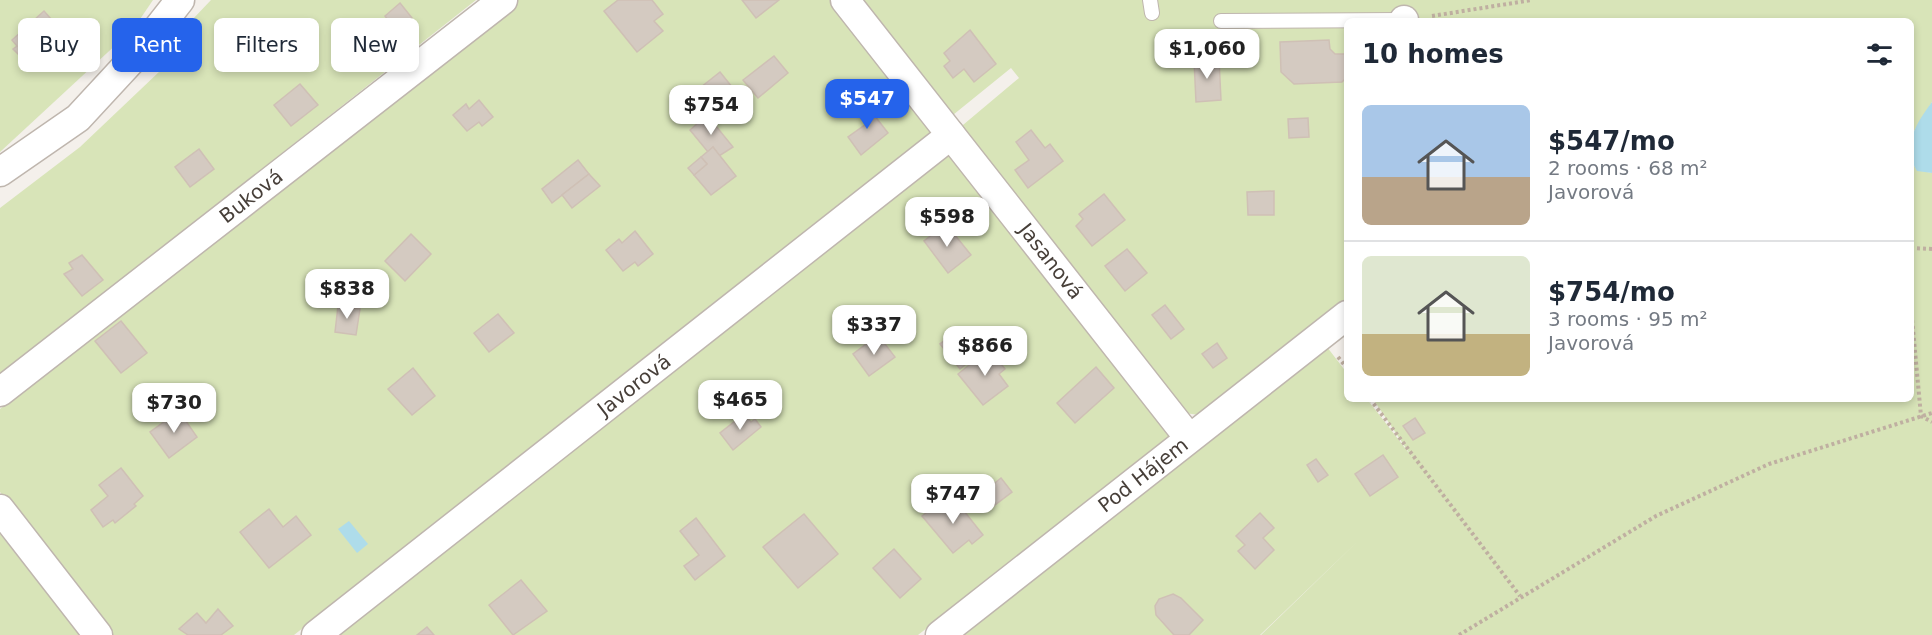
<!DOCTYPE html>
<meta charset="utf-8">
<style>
body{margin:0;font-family:"DejaVu Sans",sans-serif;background:#f6f6f7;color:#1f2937;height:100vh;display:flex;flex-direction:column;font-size:22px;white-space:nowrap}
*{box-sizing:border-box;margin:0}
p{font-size:20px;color:#747a83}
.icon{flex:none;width:33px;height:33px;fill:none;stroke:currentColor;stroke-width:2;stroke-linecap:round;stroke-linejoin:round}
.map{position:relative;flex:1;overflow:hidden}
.drawer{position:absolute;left:1344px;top:18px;width:570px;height:384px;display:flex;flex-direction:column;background:#fff;border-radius:9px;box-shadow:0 3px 9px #0003}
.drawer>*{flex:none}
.hud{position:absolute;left:18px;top:18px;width:570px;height:54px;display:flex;gap:12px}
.price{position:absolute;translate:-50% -51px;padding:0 14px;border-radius:12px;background:#fff;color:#222;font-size:20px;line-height:39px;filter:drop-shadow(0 2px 3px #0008)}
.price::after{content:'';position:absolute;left:50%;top:36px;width:18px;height:14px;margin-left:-9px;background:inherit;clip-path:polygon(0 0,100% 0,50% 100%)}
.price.current{background:#2563eb;color:#fff}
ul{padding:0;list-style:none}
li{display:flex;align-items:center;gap:18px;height:150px;padding:0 18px}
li+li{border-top:2px solid #e0e1e3}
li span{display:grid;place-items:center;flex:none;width:168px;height:120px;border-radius:9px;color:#555}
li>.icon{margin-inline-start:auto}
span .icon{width:72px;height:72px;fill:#fffc;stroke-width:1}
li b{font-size:26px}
h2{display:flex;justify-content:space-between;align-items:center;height:72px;padding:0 18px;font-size:26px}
.tag{padding:0 21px;border-radius:9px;background:#fff;box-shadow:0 3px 9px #0003;font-size:21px;line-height:54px}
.tag.current{background:#2563eb;color:#fff}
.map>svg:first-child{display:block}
</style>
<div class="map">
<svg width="1932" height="635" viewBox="0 0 1932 635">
<rect width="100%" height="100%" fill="#f4f0eb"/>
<!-- green -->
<g fill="#d8e4b8">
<polygon points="0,0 153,0 134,28 0,152"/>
<polygon points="211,0 476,0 0,376 0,208 80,147 180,52 172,41"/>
<polygon points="515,0 838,0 939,127 294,635 112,635 0,492 0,409 286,186"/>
<polygon points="854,0 1932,0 1932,102 1911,136 1911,21 1347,21 1347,298 1199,415 1178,412 957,130 1019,78 1011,68 948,119"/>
<polygon points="954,148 1178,431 918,635 336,635"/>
<polygon points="1911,161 1917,170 1932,173 1932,635 1261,635 1360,539 1260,635 962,635 1327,347 1347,373 1347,399 1367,399 1412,457 1373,399 1911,399"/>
<polygon points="0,534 80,635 0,635"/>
</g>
<!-- water -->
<g fill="#aedcea">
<path d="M1932,102V173L1917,171C1901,146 1917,122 1932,102Z"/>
<polygon points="349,521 368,544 357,553 338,529"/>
</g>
<!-- building -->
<g fill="#d4cac1" stroke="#cfc0b5" stroke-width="1.5">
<polygon points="618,0 652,0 663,14 654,21 663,31 637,52 604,11"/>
<polygon points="742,0 779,0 756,18"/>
<polygon points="400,3 412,18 396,31 385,16"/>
<polygon points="44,11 64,34 32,63 22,52 19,55 13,49 17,46 12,40"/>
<polygon points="970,30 996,64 974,82 964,69 953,78 944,66 950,61 944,53"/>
<polygon points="1329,40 1330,49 1335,54 1347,54 1347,77 1342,82 1294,84 1281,72 1280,42"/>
<polygon points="774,56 788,73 758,98 743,80"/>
<polygon points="1219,59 1221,100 1196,102 1194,60"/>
<polygon points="720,72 736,92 707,115 691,95"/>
<polygon points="300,84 318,105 291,126 274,105"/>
<polygon points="479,100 493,117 482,126 479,122 467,131 453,115 466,104 469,109"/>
<polygon points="864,102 888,133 861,155 848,137 866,124 854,110"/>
<polygon points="707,115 733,147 719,156 713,147 708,152 690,130"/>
<polygon points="1308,118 1309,137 1289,138 1288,119"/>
<polygon points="1031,130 1045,148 1050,144 1063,161 1028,188 1015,170 1029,160 1016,142"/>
<polygon points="713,147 736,176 711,195 694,175 707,164 701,157"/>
<polygon points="199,149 214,169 190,187 175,167"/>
<polygon points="701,157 707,164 694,175 688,168"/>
<polygon points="578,160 589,174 552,203 542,189"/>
<polygon points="589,174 600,186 572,208 562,195"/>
<polygon points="1274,191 1274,215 1248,215 1247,192"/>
<polygon points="1104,194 1125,220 1092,246 1076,226 1083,219 1079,214"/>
<polygon points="946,224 971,255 948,273 924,241"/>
<polygon points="635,231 653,254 638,266 635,262 623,271 606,250 619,239 622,243"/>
<polygon points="411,234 431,254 405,281 385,261"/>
<polygon points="1127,249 1147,273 1125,291 1105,266"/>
<polygon points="82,255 103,280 82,296 64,274 73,269 69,263"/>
<polygon points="1165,305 1184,329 1171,339 1152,315"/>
<polygon points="338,306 360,309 356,335 335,332"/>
<polygon points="498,314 514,333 489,352 474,333"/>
<polygon points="121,321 147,353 121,373 95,341"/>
<polygon points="962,327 982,351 960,369 940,344"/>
<polygon points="878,335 895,357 869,376 853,354"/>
<polygon points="1217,343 1227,358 1213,368 1202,354"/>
<polygon points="989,349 1005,369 999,374 1008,386 983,405 958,374"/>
<polygon points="1096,367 1114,388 1075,423 1057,403"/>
<polygon points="413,368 435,396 412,415 388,389"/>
<polygon points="179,411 197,437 169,458 150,432"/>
<polygon points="744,414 751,422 755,419 761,427 733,450 720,433"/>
<polygon points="1415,418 1425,433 1413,440 1403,426"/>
<polygon points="1383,455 1398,477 1370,496 1355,474"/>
<polygon points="1316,459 1328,475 1318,482 1307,465"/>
<polygon points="121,468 143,496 134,504 136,506 115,523 113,520 103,527 91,510 108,496 99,485"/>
<polygon points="1001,478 1012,492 991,508 980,495"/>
<polygon points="953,497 983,535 972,544 969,540 953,553 922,516 935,506 938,510"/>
<polygon points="269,509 283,527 296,516 311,535 269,568 240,532"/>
<polygon points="1260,513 1274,528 1263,538 1274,550 1255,569 1238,551 1245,545 1236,536"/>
<polygon points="804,514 838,554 798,588 763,547"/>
<polygon points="696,518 725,556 695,580 684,566 699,555 680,531"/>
<polygon points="894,549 921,579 900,598 873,568"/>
<polygon points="521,580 547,611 513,635 489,605"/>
<polygon points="1173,594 1181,598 1203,620 1189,635 1174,635 1156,615 1155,606 1159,599"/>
<polygon points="218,609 233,626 221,635 188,635 179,629 197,613 206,623"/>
<polygon points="427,627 434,635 417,635"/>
</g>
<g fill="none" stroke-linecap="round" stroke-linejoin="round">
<defs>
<g id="lane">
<polyline points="1150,0 1152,13"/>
<polyline points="1221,21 1404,20"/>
</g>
<g id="street">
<polyline points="845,0 1189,438"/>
<polyline points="1404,21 1404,20"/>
<polyline points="0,172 78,118 140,51 180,0"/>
<polyline points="0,392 503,0"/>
<polyline points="0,509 98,635"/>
<polyline points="316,635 951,135"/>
<polyline points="940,635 1347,315"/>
</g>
</defs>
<!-- lane casing -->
<use href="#lane" stroke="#bfb6ae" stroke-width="16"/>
<!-- street casing -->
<use href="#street" stroke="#bfb6ae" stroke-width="31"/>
<!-- path -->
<g stroke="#bfafa1" stroke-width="4" stroke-dasharray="3 3" stroke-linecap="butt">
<polyline points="1432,16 1532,0"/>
<polyline points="1911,248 1932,249"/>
<polyline points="1911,308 1921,416 1932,422"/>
<polyline points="1338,357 1347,368"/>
<polyline points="1370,399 1520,596"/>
<polyline points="1459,635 1656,516 1769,464 1932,413"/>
</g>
<!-- lane -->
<use href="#lane" stroke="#fff" stroke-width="14"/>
<!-- street -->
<use href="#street" stroke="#fff" stroke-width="28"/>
</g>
<g text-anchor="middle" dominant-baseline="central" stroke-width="4.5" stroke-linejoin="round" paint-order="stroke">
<!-- street labels -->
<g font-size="20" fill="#473f39" stroke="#fff">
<text transform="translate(251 196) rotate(-38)">Buková</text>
<text transform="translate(1051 261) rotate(52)">Jasanová</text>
<text transform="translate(634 385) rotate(-38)">Javorová</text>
<text transform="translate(1143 475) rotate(-38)">Pod Hájem</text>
</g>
</g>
</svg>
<b class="price" style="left:1207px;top:80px">$1,060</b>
<b class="price current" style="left:867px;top:130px">$547</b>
<b class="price" style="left:711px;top:136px">$754</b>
<b class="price" style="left:947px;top:248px">$598</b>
<b class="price" style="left:347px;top:320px">$838</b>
<b class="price" style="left:874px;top:356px">$337</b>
<b class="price" style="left:985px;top:377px">$866</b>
<b class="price" style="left:740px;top:431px">$465</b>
<b class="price" style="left:174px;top:434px">$730</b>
<b class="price" style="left:953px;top:525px">$747</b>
<div class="hud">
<a class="tag">Buy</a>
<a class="tag current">Rent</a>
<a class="tag">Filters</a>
<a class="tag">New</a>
</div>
<section class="drawer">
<h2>10 homes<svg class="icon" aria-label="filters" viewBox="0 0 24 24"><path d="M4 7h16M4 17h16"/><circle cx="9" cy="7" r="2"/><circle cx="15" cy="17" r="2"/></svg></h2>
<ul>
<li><span style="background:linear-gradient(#a9c7e8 60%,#b9a48a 0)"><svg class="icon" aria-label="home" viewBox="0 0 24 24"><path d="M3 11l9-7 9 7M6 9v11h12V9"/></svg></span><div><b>$547/mo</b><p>2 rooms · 68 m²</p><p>Javorová</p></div></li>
<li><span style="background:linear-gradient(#dfe7d0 65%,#c2b280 0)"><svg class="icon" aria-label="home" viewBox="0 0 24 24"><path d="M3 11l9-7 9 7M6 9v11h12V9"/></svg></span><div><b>$754/mo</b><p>3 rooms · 95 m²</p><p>Javorová</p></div></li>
</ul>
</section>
</div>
